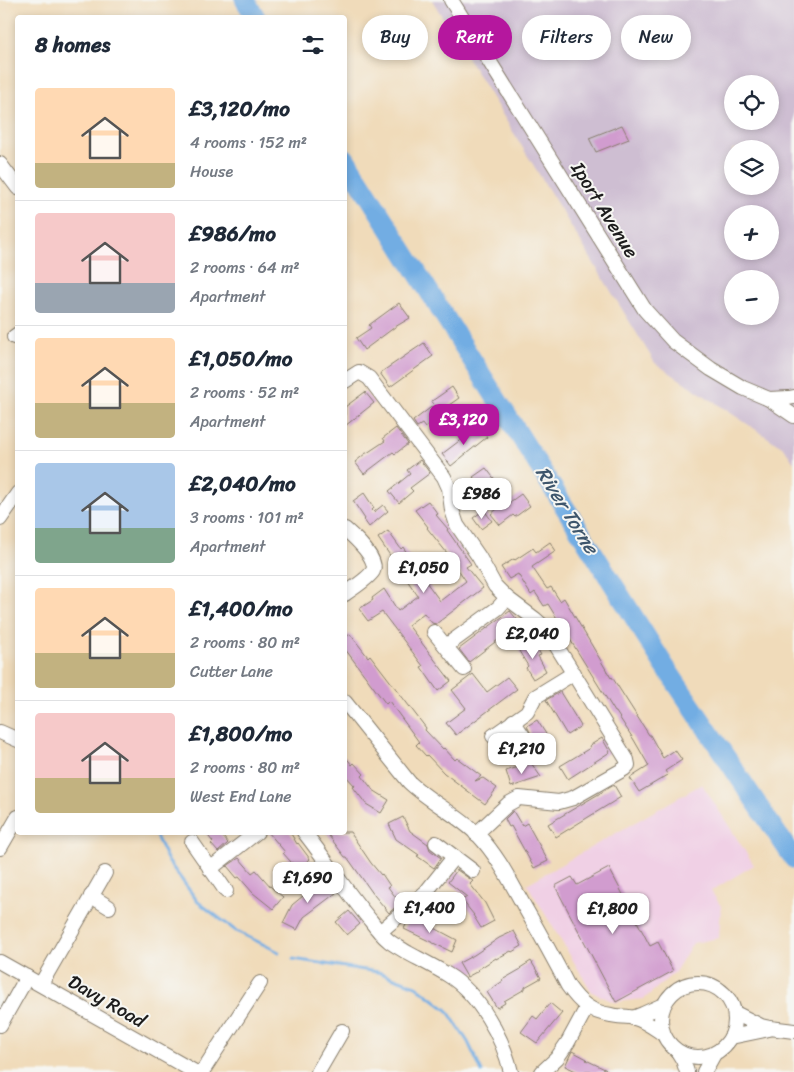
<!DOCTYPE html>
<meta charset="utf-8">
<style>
body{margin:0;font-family:Sriracha,sans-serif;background:#f6f6f7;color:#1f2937;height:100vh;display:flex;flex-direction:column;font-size:19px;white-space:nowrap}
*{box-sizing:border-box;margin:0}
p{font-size:16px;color:#747a83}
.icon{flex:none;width:28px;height:28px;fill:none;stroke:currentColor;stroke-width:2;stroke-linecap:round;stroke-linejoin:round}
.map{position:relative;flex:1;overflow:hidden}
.panel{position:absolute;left:15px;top:15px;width:332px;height:820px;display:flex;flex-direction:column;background:#fff;border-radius:5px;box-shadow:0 2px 8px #0003}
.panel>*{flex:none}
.banner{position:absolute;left:362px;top:15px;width:356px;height:45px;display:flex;gap:10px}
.fabs{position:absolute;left:724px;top:75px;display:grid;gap:10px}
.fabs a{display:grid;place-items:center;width:55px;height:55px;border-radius:50%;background:#fff;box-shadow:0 2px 8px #0003;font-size:25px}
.price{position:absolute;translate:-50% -42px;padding:0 11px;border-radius:10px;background:#fff;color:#222;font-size:16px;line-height:32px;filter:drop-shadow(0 1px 2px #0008)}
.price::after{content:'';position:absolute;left:50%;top:30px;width:15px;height:11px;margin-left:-8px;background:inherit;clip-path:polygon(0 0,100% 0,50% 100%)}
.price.current{background:#b5179e;color:#fff}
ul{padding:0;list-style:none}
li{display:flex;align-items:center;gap:15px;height:125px;padding:0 20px}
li+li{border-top:1px solid #e0e1e3}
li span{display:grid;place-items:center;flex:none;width:140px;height:100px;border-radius:5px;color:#555}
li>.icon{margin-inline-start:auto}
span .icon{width:60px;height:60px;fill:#fffc;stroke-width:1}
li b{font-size:21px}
h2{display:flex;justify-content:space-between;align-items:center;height:60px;padding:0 20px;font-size:21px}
.chip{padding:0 18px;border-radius:22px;background:#fff;box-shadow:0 2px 8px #0003;font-size:18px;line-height:45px}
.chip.current{background:#b5179e;color:#fff}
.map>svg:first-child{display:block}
</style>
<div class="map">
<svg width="794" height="1072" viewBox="0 0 794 1072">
<rect width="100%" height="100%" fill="#f6f6f2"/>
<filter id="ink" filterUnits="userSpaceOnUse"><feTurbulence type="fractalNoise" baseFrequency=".02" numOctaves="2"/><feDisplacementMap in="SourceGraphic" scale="10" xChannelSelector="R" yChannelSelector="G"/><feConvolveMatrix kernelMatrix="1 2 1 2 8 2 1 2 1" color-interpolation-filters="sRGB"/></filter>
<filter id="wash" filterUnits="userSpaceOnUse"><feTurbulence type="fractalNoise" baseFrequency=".0096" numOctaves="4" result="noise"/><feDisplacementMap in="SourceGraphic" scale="20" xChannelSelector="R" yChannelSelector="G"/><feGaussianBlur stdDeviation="1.12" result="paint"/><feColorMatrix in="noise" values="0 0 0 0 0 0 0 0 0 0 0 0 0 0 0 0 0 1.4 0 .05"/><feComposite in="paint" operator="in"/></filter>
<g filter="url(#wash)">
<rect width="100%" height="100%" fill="#f0dbba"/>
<!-- built -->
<polygon fill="#f0d0e5" points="702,784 754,865 711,891 721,906 719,938 693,943 675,972 644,999 614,1002 592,992 527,884"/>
<!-- industrial -->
<path fill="#cebed2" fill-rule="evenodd" d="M432,0H794V463L785,449L655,363ZM732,84H770V121H732ZM732,149H770V186H732ZM732,214H770V251H732ZM732,279H770V316H732Z"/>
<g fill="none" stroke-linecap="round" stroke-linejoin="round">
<!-- stream -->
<g stroke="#72ade3" stroke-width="3">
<polyline points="17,558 18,560"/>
<polyline points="154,832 168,861 198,902 236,931 279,952"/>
<polyline points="293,959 378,972 416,986 447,1010 468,1042 482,1072"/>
</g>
<!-- river -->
<g stroke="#72ade3" stroke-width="20">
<polyline points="245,0 256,18"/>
<polyline points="345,158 664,665 794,859"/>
</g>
</g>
<g id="blocks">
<!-- building -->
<g fill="#d19ccf">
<polygon points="622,125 629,139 596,152 589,138"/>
<polygon points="399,303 410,318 395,327 364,350 356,338 371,328 369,325"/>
<polygon points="424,343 433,356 390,387 380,373"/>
<polygon points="452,387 459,398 435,415 437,418 425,428 422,424 417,427 413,421 434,405 432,401"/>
<polygon points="365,392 374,403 345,426 345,407"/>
<polygon points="479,426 487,437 451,466 442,454"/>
<polygon points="396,428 408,444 395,454 393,452 364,474 355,462 366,453 367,453 385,441 383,438"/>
<polygon points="420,460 430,473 410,488 413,491 399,503 389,491 410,474 407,470"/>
<polygon points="486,468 496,481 483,491 473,477"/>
<polygon points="364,493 374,508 372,510 374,512 383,505 388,511 369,527 364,520 365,519 353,501"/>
<polygon points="521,494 530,506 515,517 513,515 500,525 491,514 502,505 503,507"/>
<polygon points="428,501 438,514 436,515 448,529 447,530 471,564 466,567 483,588 436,624 432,623 424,613 408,625 451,681 438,691 421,667 423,666 382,612 368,621 359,609 373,600 372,598 384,589 398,611 418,596 378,538 388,531 401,549 403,547 411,559 410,560 440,601 466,581 447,553 427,528 428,527 415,510"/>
<polygon points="484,510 492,521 481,529 473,518"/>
<polygon points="550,542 556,551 532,567 547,589 551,587 560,601 564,598 611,678 612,677 649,735 650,735 663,758 675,750 682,760 665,771 668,775 639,792 630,778 649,766 634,740 616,712 615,712 548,604 544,606 535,592 531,595 518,574 509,579 501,567 514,559 515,560 533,548 536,552"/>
<polygon points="510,611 520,623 469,662 459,649"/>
<polygon points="350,634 368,657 370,655 426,728 425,730 443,749 444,748 455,760 457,758 481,776 475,781 483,778 497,788 485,804 444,773 427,755 426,756 416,745 419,742 389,701 386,704 345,649 345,638"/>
<polygon points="533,642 541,655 538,656 546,671 533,679 526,668 528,666 519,651"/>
<polygon points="473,674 487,692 507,677 517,689 456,735 446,723 466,708 452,690"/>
<polygon points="560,692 581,726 567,735 546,700"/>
<polygon points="537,720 546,734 534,742 531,738 530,732 527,726"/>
<polygon points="510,735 519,747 505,758 495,745"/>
<polygon points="602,738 610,752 568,779 560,766 590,748 589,746"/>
<polygon points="345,756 352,765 354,763 364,774 362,776 373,790 389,800 381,813 366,804 353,787 355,786 345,775"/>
<polygon points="531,763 541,777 511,787 506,771"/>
<polygon points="614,785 621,797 556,837 548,824"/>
<polygon points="513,811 522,826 527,823 548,861 534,868 511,826 509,827 505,819"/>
<polygon points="403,817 410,831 428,844 430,850 441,858 434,868 417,856 419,855 396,839 389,824"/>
<polygon points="205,832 219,832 228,843 218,852 211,844 213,842"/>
<polygon points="268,832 290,832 297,844 298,843 310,859 298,870 283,853 285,852"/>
<polygon points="326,832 350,832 371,863 381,875 382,874 390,886 388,887 400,903 389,913 374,895 347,857 345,857"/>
<polygon points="239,858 252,873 256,870 271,887 283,897 273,909 253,893 239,877 237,878 227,866"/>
<polygon points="609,868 650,946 658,942 673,971 616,1002 555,886 572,877 577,885"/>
<polygon points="457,870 473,881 470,884 485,903 494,921 481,928 473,915 474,915 462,900 467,897 448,882"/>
<polygon points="326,880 336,893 304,917 297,930 283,923 292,905 309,891 310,892"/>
<polygon points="349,911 360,924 347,935 336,922"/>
<polygon points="412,916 457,940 452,952 404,929 409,918"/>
<polygon points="514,931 522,946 512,952 511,951 496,959 496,958 477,970 478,971 467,977 459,963 474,955 499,938"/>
<polygon points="531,961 541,978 525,987 525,989 504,1001 505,1003 497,1008 487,992 503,981 502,980 521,969 520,968"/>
<polygon points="550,1003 562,1013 537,1043 521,1032 533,1016 537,1019"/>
<polygon points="572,1051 587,1059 586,1060 611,1072 578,1072 565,1066"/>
</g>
</g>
</g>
<g filter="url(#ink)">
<use href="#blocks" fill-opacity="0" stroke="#867c6b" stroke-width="1"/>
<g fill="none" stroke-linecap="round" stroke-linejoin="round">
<defs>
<g id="minor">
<polyline points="451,0 645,310 673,341 711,369 743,388 769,399 794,416"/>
<polyline points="0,164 18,188"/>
<polyline points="14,337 18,334"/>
<polyline points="345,381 359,372 369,378 444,477 449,488 452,510 457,525 479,557 495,586 507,598 535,619 546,629 627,760 628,765 624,769 573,798 559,802 519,798 508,804 476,834"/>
<polyline points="769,399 789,398 794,397"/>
<polyline points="0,519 18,493"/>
<path d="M345,529C353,536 379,559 373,571C368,579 353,588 345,594"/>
<polyline points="434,632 464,669"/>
<polyline points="446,646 498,608 507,598"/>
<path d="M345,702L409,782C430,802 458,815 478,835C498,856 510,881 524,906C539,932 554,959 568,986C580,1003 590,1012 611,1015C619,1017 627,1016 635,1018C645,1021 653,1027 662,1033"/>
<polyline points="513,721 523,736"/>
<polyline points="0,732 18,740"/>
<polyline points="493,736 527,712 535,697 574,673"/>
<path d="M304,832C327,861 347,893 371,921C376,928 382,935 389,941C394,945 402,949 408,953C421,960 435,967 448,975C479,994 503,1038 511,1072"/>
<polyline points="192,842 226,891"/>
<polyline points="436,843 473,871"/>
<polyline points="0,848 18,817"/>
<polyline points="210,869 257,832"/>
<polyline points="91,896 109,907"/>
<polyline points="380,932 426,892 454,857"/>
<polyline points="0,962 195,1072"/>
<circle cx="698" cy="1020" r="37"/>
<polyline points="41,984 105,873"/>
<polyline points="735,1013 761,1026 770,1028 794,1031"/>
<polyline points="633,1018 643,1014 663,1005"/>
<polyline points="0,1025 27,977"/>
<polyline points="731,1037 769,1029"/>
<polyline points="678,1052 683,1060 687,1072"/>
<polyline points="202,1072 260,983"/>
<polyline points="318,1072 342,1031"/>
<polyline points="542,1072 557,1058 568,1042 587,1007"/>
<polyline points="704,1072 714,1054"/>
</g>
</defs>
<!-- minor casing -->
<use href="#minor" stroke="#867c6b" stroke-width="16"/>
<!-- minor -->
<use href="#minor" stroke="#fff" stroke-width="14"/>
</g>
</g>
<g text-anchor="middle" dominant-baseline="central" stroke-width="4" stroke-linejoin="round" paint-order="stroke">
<!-- street labels -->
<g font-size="19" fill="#1c1c1c" stroke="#f6f6f2">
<text transform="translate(605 210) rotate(58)">Iport Avenue</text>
<text transform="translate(107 1001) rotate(30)">Davy Road</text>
</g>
<!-- water labels -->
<g font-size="20" font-style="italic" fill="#3e566c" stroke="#f6f6f2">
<text transform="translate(567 510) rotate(58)">River Torne</text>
</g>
</g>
</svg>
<div class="fabs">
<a><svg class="icon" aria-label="locate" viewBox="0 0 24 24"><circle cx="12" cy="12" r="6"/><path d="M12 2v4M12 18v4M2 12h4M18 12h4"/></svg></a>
<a><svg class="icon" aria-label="layers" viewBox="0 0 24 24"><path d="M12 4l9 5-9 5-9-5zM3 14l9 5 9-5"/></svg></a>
<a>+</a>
<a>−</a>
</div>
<b class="price current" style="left:464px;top:446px">£3,120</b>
<b class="price" style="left:482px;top:520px">£986</b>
<b class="price" style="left:424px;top:594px">£1,050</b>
<b class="price" style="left:533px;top:660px">£2,040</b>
<b class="price" style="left:522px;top:775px">£1,210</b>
<b class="price" style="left:308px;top:904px">£1,690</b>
<b class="price" style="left:430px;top:934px">£1,400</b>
<b class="price" style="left:613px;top:935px">£1,800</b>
<div class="banner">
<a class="chip">Buy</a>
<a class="chip current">Rent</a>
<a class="chip">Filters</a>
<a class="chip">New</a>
</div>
<section class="panel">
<h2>8 homes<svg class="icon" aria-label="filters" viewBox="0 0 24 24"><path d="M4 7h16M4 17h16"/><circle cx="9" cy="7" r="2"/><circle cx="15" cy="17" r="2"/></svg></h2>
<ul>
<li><span style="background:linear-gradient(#ffd9b3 75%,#c2b280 0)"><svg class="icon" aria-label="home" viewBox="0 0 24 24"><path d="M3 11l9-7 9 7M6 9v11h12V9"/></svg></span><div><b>£3,120/mo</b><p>4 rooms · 152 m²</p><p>House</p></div></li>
<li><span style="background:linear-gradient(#f6c9c9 70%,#9aa5b1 0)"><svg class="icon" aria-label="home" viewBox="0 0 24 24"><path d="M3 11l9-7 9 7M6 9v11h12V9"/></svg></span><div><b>£986/mo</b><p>2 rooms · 64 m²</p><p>Apartment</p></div></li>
<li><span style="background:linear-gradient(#ffd9b3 65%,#c2b280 0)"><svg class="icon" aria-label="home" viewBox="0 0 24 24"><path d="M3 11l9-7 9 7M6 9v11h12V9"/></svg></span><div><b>£1,050/mo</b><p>2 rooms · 52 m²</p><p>Apartment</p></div></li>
<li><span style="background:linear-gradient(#a9c7e8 65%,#7fa58c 0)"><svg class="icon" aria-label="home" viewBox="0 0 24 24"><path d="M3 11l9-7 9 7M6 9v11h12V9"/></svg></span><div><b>£2,040/mo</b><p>3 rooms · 101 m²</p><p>Apartment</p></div></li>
<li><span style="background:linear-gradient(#ffd9b3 65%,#c2b280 0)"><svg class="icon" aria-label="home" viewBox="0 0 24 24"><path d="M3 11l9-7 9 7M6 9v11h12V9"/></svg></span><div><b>£1,400/mo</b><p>2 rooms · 80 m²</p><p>Cutter Lane</p></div></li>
<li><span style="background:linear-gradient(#f6c9c9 65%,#c2b280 0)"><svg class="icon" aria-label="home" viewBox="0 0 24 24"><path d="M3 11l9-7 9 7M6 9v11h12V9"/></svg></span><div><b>£1,800/mo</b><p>2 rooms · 80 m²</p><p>West End Lane</p></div></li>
</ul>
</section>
</div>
